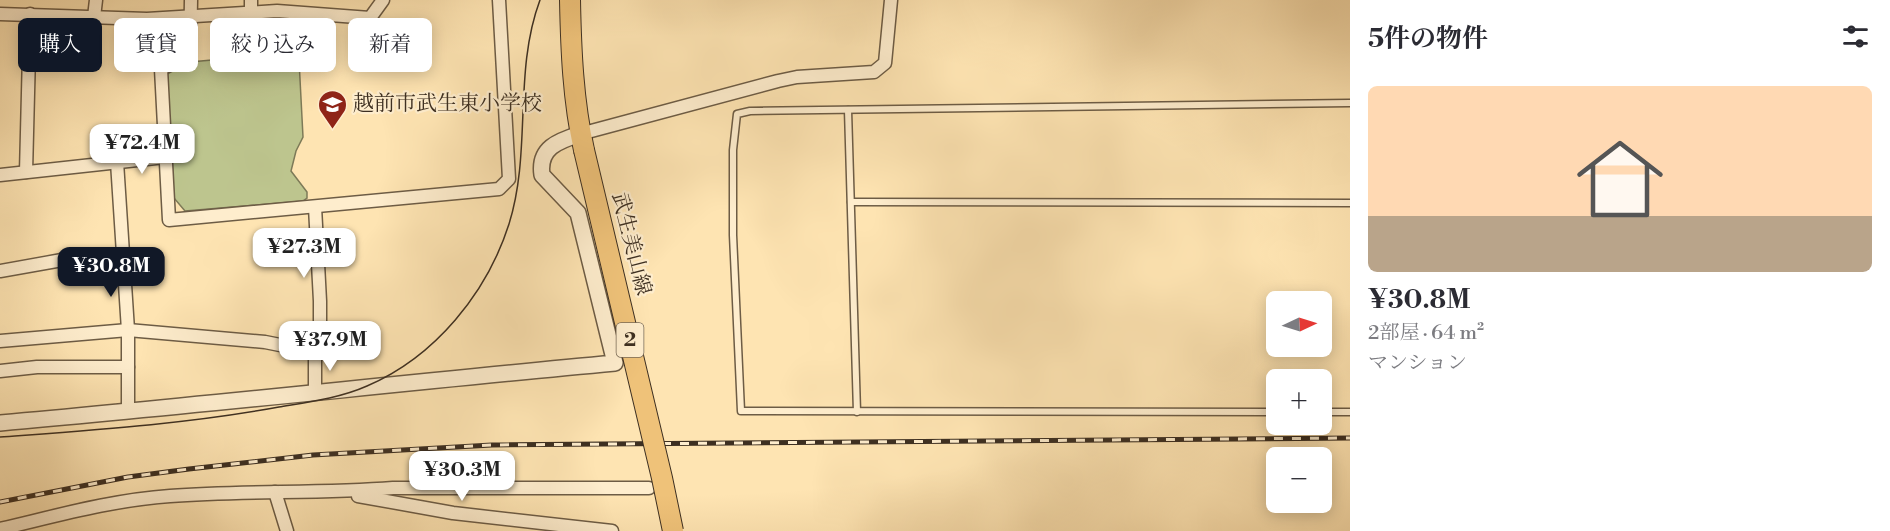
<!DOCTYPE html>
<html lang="ja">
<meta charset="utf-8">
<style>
body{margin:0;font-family:"Libre Bodoni","Noto Serif JP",serif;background:#f2f2f3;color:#2b2b33;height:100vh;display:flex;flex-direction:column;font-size:22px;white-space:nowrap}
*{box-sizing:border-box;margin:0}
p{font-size:20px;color:#7c7c81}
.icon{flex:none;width:33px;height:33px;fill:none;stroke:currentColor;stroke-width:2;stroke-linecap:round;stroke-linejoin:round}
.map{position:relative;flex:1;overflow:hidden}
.details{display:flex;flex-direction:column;background:#fff;width:540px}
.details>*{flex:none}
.hud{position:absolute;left:18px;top:18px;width:570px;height:54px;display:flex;gap:12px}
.needle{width:39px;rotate:86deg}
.tools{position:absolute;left:1266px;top:291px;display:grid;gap:12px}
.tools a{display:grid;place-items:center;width:66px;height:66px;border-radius:9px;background:#fff;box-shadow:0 3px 15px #0003;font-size:30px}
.price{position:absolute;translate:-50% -51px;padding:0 14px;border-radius:12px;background:#fff;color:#222;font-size:20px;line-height:39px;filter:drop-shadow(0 2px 3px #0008)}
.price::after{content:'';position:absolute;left:50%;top:36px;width:18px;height:14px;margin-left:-9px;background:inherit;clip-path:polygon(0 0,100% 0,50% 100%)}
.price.active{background:#111827;color:#fff}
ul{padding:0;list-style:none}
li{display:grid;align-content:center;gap:12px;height:318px;padding:0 18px}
li span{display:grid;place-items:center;height:186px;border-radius:9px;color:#555}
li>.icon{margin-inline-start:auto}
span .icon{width:108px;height:108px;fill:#fffc;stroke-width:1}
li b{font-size:26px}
h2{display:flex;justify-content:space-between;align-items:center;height:72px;padding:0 18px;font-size:26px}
.pill{padding:0 21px;border-radius:9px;background:#fff;box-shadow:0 3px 15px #0003;font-size:21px;line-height:54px}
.pill.active{background:#111827;color:#fff}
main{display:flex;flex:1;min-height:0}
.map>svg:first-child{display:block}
</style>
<main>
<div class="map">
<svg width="1350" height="531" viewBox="0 0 1350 531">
<rect width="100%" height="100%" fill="#fee4b2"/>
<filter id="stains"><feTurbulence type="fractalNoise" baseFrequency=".00333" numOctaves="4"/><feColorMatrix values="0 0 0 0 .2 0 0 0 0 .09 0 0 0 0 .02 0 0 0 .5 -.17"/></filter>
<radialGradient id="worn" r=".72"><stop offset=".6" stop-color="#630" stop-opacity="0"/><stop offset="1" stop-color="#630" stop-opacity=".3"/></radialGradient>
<!-- green -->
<g fill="#bdc58e" stroke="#7d7a58" stroke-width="1.5">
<polygon points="273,19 275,40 233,45 231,24"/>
<polygon points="289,53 299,60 303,137 296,151 291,171 307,192 307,198 303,201 185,211 174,198 167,74 190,62"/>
</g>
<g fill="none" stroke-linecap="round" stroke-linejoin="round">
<defs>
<g id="service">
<polyline points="848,110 857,412"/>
<polyline points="851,202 1350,203"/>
<polyline points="1276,412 741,411 733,235 733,150 737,114 750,111 1350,103"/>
<polyline points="1322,412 1350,412"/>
</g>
<g id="minor">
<polyline points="191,0 190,54 161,69 169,220 499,189 509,179 499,0"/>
<polyline points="251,12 251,0"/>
<polyline points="0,14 147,19 277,11 370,18 383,0"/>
<polyline points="94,17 96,0"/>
<polyline points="580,134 778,81 797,77 874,72 885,63 891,0"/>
<polyline points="117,162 128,330 128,412"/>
<polyline points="26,172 30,14"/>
<polyline points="0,175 165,157"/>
<polyline points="315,207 320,301 320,326 315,352 315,393"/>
<polyline points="0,271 62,260 123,264"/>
<polyline points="0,341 128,330 265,342 315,352"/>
<polyline points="0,371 37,367 128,367"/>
<polyline points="275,492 287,531"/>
<polyline points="358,493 358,496 453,513 612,531"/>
<path d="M0,529C56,516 112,500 170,496C244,490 319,494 393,488H649"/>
</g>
<path id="tertiary" d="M0,423C205,405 410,382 615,363L578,213L542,175C538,148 558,141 580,134"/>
<path id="primary" d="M570,0C571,50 573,100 584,150"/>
</defs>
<!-- service casing -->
<use href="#service" stroke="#6d5c45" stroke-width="9"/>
<!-- minor casing -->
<use href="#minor" stroke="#6d5c45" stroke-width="15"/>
<!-- tertiary casing -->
<use href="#tertiary" stroke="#6d5c45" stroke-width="18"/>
<!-- primary casing -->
<use href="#primary" stroke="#3d2f21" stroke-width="22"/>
<!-- service -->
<use href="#service" stroke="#feedcd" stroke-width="6"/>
<!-- minor -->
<use href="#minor" stroke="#feedcd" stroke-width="12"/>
<!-- tertiary -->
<use href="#tertiary" stroke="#feedcd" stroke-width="15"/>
<!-- primary -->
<use href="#primary" stroke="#efc279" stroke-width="20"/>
<!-- tram -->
<path stroke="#3d2f21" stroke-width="1.5" d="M0,437C94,430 187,424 279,407C309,402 340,398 367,386C435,357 487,293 509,224C532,151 513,72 540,0"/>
<defs>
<polyline id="rail" points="0,502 128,477 189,469 313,455 492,445 1350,438"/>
</defs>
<!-- rail casing -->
<use href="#rail" stroke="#3d2f21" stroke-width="5"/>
<!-- rail -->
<use href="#rail" stroke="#feedcd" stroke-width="3" stroke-dasharray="9" stroke-linecap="butt"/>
<defs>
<polyline id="primary-bridge" points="584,150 662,478 673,531"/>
</defs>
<!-- primary-bridge casing -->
<use href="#primary-bridge" stroke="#3d2f21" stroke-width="22" stroke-linecap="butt"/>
<!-- primary-bridge -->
<use href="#primary-bridge" stroke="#efc279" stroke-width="20"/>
</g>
<!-- icons -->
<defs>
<symbol id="school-pin" viewBox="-11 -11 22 30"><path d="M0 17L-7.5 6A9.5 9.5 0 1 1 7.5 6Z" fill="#8f2418" stroke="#feedcd"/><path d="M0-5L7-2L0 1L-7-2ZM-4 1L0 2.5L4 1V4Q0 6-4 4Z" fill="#fff"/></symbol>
</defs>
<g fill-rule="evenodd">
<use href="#school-pin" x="316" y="88" width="33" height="45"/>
</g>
<g text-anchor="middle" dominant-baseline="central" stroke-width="4.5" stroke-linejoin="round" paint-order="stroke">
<!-- shield labels -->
<rect fill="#feedcd" stroke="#776855" stroke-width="1.5" x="616.5" y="323" width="27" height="34" rx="4.5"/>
<g font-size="20" font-weight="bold" fill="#3d2f21">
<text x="630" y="340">2</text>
</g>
<!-- poi labels -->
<g font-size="21" fill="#3d2f21" stroke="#feedcd" text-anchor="start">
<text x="353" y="104">越前市武生東小学校</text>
</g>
<!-- street labels -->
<g font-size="21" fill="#3d2f21" stroke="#feedcd">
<text transform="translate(631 244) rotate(76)">武生美山線</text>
</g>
</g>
<rect width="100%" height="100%" filter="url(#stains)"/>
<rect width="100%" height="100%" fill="url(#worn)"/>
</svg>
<div class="tools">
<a><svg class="needle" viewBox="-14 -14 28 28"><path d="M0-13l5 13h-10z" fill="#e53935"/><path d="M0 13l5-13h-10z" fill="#7c7c81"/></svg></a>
<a>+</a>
<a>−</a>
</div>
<b class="price" style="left:142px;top:175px">¥72.4M</b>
<b class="price" style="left:304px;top:279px">¥27.3M</b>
<b class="price active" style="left:111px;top:298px">¥30.8M</b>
<b class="price" style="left:330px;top:372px">¥37.9M</b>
<b class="price" style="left:462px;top:502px">¥30.3M</b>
<div class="hud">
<a class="pill active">購入</a>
<a class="pill">賃貸</a>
<a class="pill">絞り込み</a>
<a class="pill">新着</a>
</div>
</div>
<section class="details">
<h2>5件の物件<svg class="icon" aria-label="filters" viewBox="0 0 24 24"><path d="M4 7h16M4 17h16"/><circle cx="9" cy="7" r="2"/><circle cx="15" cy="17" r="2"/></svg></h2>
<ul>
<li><span style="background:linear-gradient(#ffd9b3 70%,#b9a48a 0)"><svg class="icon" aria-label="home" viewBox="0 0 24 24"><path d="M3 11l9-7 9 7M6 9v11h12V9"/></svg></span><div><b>¥30.8M</b><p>2部屋 · 64 m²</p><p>マンション</p></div></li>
</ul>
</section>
</main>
